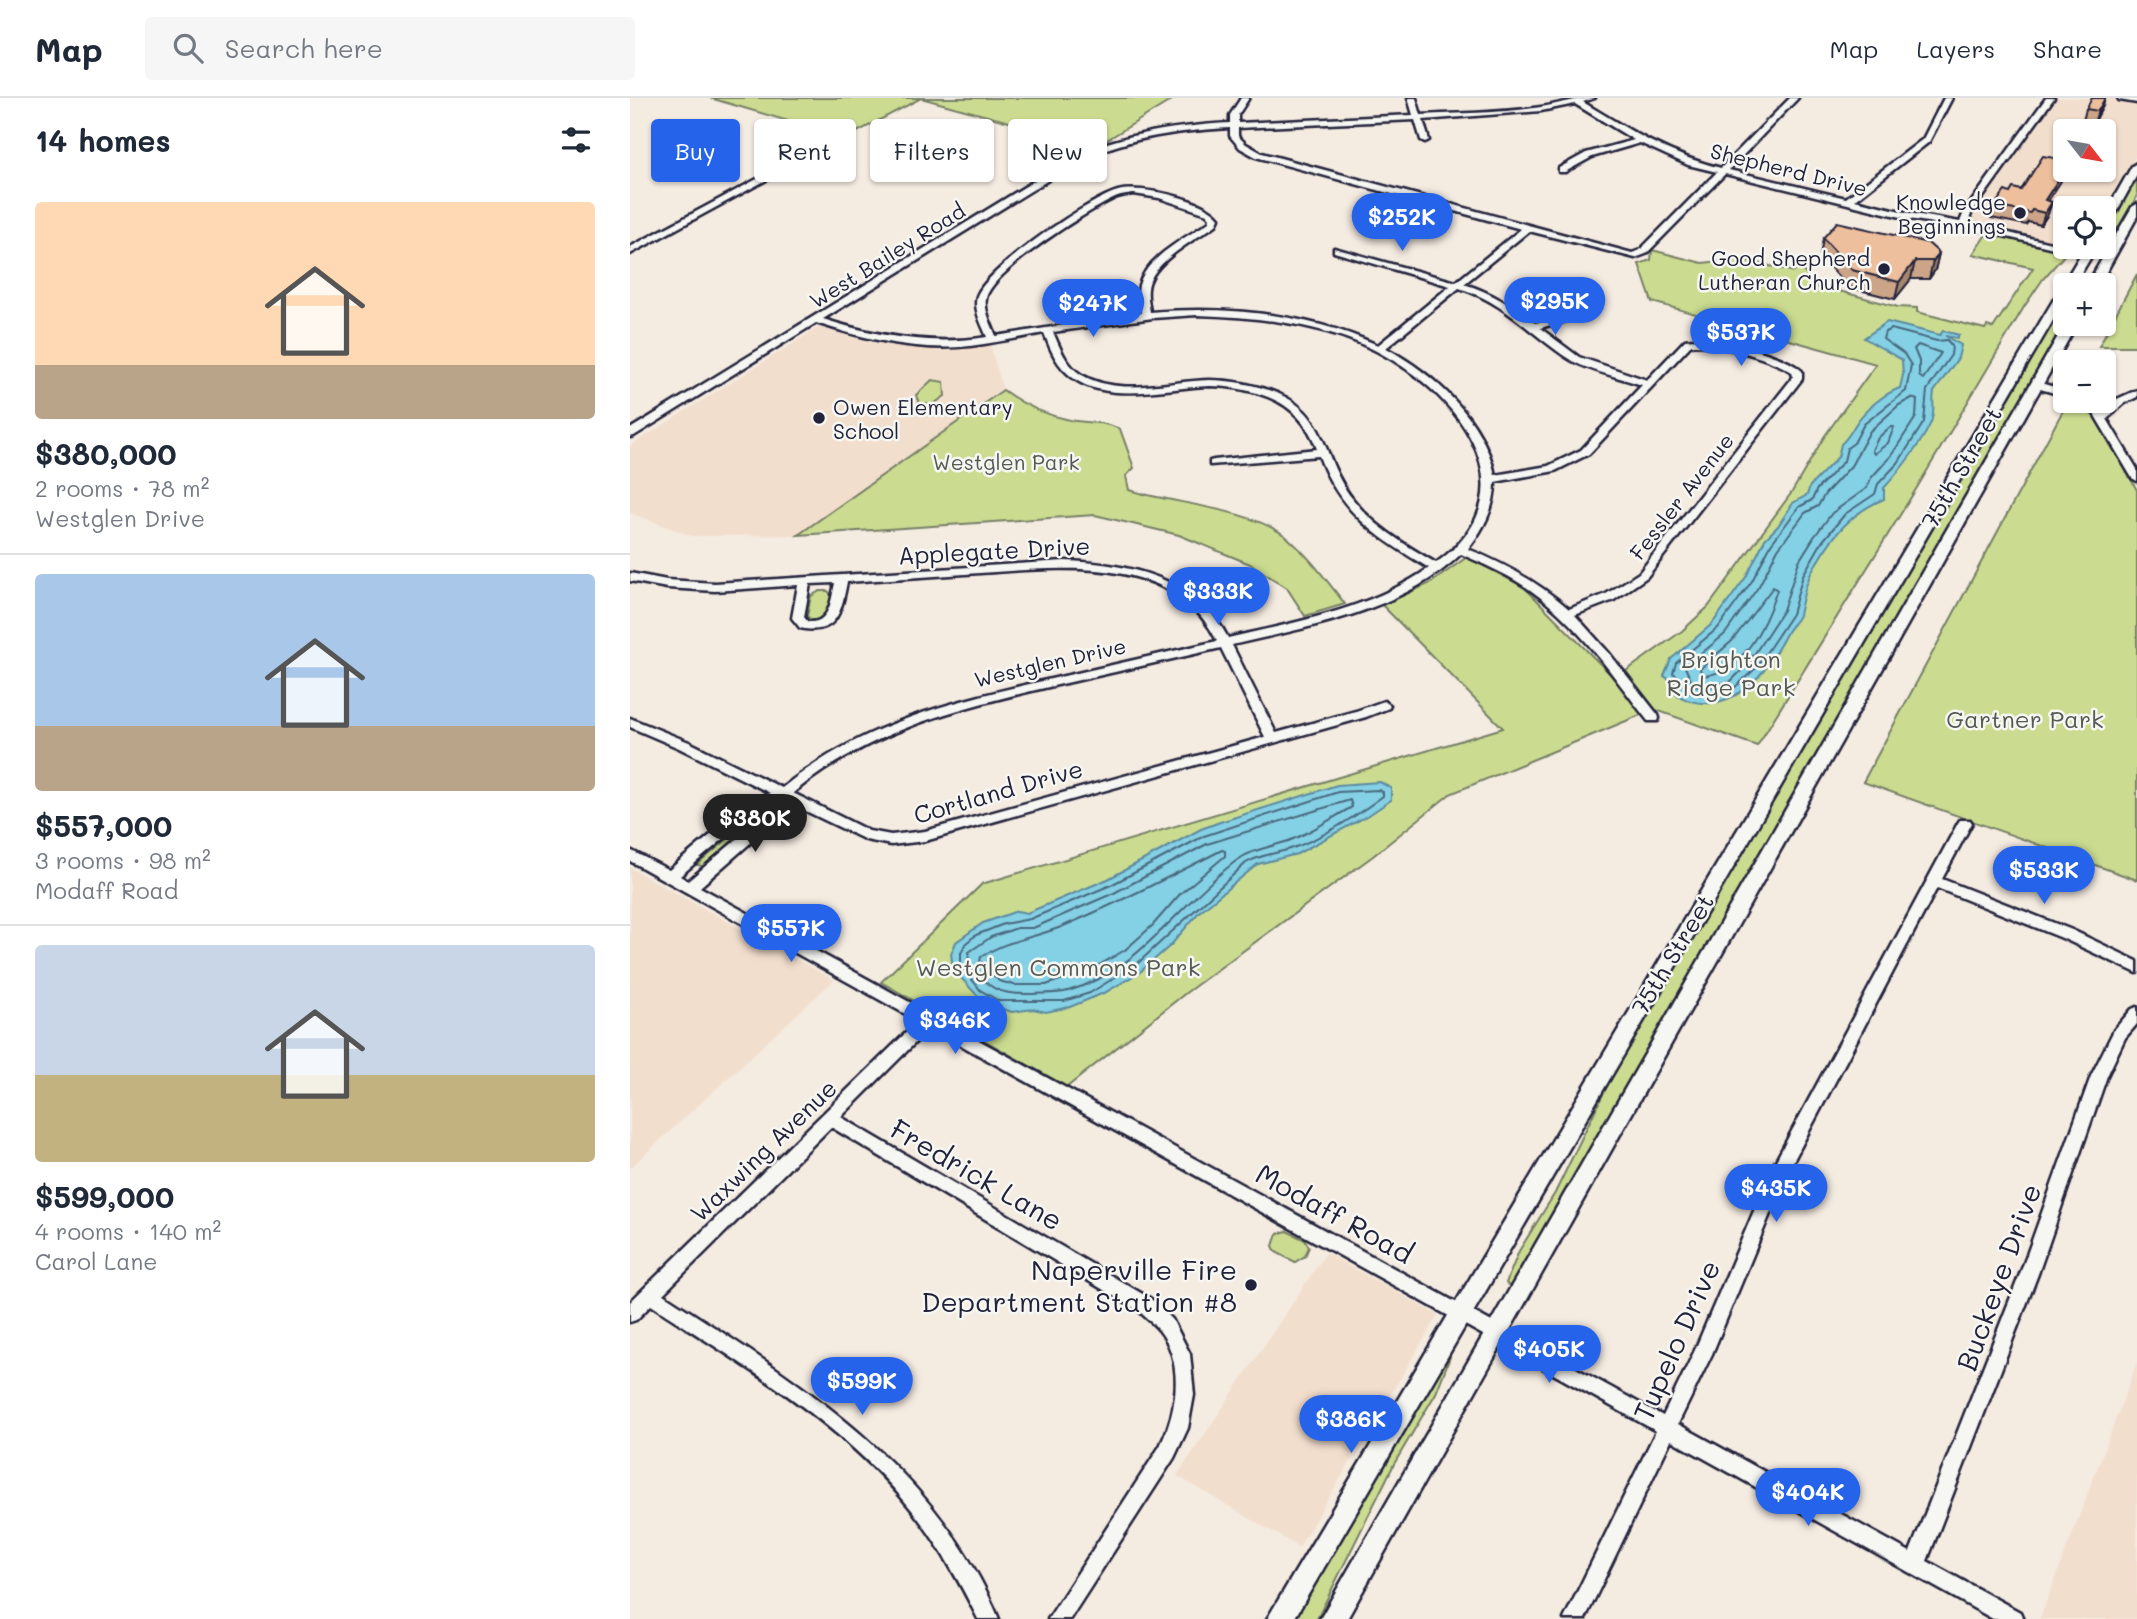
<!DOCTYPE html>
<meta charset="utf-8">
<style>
body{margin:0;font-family:Mali,sans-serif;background:#f6f6f7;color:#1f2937;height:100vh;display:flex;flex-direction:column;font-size:26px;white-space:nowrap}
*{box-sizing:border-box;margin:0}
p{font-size:23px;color:#747a83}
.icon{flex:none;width:38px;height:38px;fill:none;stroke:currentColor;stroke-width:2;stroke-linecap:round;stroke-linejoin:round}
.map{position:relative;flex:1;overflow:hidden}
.panel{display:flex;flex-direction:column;background:#fff;width:630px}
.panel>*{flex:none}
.banner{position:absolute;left:21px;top:21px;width:665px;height:63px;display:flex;gap:14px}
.needle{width:46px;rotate:121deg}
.controls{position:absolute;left:1423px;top:21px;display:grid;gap:14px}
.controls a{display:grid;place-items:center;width:63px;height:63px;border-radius:7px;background:#fff;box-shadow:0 2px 5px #0004;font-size:35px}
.price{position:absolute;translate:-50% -60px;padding:0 16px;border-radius:24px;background:#2563eb;color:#fff;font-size:23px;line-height:46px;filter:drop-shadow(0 2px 4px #0008)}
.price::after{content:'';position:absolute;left:50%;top:42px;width:21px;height:16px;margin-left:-10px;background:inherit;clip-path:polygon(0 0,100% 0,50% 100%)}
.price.current{background:#222;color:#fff}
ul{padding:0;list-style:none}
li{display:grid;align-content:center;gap:14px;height:371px;padding:0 35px}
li+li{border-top:2px solid #e0e1e3}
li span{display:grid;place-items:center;height:217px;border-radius:7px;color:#555}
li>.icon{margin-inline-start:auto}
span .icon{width:126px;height:126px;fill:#fffc;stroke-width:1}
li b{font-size:30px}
h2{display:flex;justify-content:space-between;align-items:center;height:84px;padding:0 35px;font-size:30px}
.tag{padding:0 24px;border-radius:7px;background:#fff;box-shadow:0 2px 5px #0004;font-size:24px;line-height:63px}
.tag.current{background:#2563eb;color:#fff}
header{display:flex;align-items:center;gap:42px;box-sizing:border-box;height:98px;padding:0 35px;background:#fff;border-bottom:2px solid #e0e1e3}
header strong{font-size:33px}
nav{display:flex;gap:38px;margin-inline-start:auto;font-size:24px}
.search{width:490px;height:63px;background:#f6f6f7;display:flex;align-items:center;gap:18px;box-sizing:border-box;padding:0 24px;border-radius:7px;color:#747a83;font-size:26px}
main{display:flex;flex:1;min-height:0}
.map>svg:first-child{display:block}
</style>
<header>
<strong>Map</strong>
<div class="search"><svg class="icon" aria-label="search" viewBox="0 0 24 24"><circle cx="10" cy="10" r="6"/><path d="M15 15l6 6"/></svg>Search here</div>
<nav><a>Map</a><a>Layers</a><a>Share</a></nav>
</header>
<main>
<section class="panel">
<h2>14 homes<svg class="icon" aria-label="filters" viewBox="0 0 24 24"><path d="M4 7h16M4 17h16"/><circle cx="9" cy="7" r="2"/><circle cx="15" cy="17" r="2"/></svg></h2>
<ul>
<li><span style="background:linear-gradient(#ffd9b3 75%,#b9a48a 0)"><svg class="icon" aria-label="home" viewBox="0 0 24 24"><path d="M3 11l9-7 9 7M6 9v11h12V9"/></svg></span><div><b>$380,000</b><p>2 rooms · 78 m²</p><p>Westglen Drive</p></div></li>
<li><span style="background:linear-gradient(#a9c7e8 70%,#b9a48a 0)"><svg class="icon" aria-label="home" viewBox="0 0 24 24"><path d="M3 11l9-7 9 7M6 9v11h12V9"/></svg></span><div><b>$557,000</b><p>3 rooms · 98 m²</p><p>Modaff Road</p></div></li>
<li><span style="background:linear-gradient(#c9d6e8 60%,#c2b280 0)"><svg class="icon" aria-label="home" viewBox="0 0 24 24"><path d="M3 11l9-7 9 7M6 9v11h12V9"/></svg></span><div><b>$599,000</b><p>4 rooms · 140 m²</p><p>Carol Lane</p></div></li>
</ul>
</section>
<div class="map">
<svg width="1507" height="1521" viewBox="0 0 1507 1521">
<rect width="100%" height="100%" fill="#f4ebe1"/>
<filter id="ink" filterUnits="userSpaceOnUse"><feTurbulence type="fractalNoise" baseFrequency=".0143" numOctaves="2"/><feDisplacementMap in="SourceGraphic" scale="14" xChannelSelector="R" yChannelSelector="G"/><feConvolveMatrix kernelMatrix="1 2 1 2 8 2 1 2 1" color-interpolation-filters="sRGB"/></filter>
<g filter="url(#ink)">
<!-- built -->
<g fill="#f2decd" fill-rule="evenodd">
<path d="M1421,0H1507V56L1474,111L1435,110V146L1333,123ZM1435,33H1474V72H1435Z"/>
<polygon points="189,229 235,243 276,249 316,250 360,246 373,292 168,437 62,438 0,415 0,348"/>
<polygon points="0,770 204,882 0,1070"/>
<polygon points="696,1155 808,1217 669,1449 547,1378"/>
<polygon points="1507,1265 1507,1521 1410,1521 1418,1500"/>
</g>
<!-- green -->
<g fill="#cbdc90" stroke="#767f66" stroke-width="2">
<polygon points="80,0 545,0 467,48 291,0 216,40"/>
<polygon points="1507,78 1507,99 1472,161 1469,160 1464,153 1466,149 1474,149 1474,136"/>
<polygon points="1362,136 1437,154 1413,181 1394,209 1288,388 1127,648 1026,612 996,573 1052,533 1078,509 1162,394 1194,339 1246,266 1022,204 1009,166 1021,162 1022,152 1072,165 1112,161 1164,174 1167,171 1173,173 1188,190 1198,190 1268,209 1287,210 1287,214 1355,231 1357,228 1363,230 1403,170 1343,156 1355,138"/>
<polygon points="1507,176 1507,248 1469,248"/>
<polygon points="1435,202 1435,217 1421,251 941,1085 880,1189 876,1185 889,1153 925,1095 992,957"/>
<polygon points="302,282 314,284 315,298 302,307 289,305 286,297"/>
<path d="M373,292C393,307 416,317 440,322C460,326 469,322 490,331L504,370L496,378L499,392C544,406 616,410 654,437C678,456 696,482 715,506L675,518L657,490L620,466L549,437L465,417L168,437Z"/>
<polygon points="1438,303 1450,304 1461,313 1507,392 1507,782 1233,684"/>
<polygon points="837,459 894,489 982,578 1013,616 820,696 743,758 557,894 437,989 251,884 352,786 873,630 752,507 801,485"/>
<polygon points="190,493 198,493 201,497 198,518 189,523 182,523 177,518 181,498"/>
<polygon points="139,706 144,710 77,769 67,767"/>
<polygon points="657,1133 675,1142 679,1149 675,1158 665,1164 646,1154 643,1148 647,1136"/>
<polygon points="818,1255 820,1259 806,1295 764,1366 687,1521 663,1521"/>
</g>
<!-- water -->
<g fill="#84d0e4" stroke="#5d8aa0" stroke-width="2">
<path d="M1257,224L1310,237L1313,233L1329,237L1327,240L1315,238L1331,247L1328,260L1304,294C1302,303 1305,311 1302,321C1297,339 1267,376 1254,390V401C1222,414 1203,437 1186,466C1176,482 1173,499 1169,517C1167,523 1160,528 1157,534C1140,566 1121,599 1082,605C1069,606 1057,604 1046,596V586L1034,578L1041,561L1082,526L1116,479L1135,441L1148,428L1163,405L1177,397L1180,388L1208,359L1211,346C1219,339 1221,333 1227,324C1236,311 1255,295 1270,290L1273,277L1272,262L1234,240Z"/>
<polygon points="750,684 761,690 761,702 739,717 667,756 628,766 569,814 541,847 510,874 476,894 440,909 416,914 403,911 382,914 355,906 323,871 321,856 326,844 353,825 387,813 397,815 478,781 571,731 590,724 707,687"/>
</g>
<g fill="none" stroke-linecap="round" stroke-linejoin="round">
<!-- shore -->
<g stroke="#49687f" stroke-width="2">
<polygon points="1261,231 1307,243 1317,242 1322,248 1321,257 1297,292 1294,324 1268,365 1248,386 1245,396 1215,416 1192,444 1173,477 1162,516 1126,570 1103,591 1089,596 1074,598 1056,594 1052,582 1043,575 1046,565 1088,530 1122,483 1141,446 1169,409 1182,402 1187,391 1214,363 1217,350 1224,345 1234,326 1276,293 1281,267 1274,256 1253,241 1255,234"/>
<polygon points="1288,247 1311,255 1293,281 1289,278 1289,263 1284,251"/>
<polygon points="1282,300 1287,302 1286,319 1261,358 1241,380 1237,390 1202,415 1184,439 1169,463 1153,512 1118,566 1100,584 1077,589 1063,587 1055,569 1095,536 1129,488 1148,451 1175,415 1188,408 1195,396 1221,368 1240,333 1269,307"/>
<polygon points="1260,329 1264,329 1258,345 1244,356 1242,352 1248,340"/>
<path d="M1143,489L1147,492C1135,527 1114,575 1072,578L1070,571L1102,543Z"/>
<path d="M748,692L753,694V698C726,718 695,739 663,750C647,756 631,756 616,765L508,865L460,895L434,903H369L350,892L331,867V855L336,845L346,837L374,826L400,821L481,787L574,738L708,694Z"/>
<path d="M720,702L722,709C702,720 682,734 661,742C642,749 622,751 606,763C549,805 509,874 438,893C427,896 413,895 401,896C369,897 358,891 338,865L339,854L361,839L387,830H403L484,795L577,746Z"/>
<path d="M592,752L595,753V758L551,795L522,828L495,852L464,870L416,887H384L369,883L350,863L351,859C376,842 404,840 431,829C486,806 539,779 592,752Z"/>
</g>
<defs>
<g id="minor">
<path d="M611,0H619L608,17V25L783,17L778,0H786L791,17C831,15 872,15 911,9C930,6 946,0 965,0L953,4C999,32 1038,57 1091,70L1160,0H1168L1099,72L1216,100L1293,41L1314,0H1322L1299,44L1225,102L1279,115L1330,124L1334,114L1416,0H1424L1341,116L1338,125L1462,155L1457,158L1352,133L1279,121L1095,76L1016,156L1005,160L899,133L834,186C861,194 882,208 905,225L943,217V221L910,230L949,259L1017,282L1055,242C1081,237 1152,255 1172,273V281L1017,479L984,502L945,517L979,555L1028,617L1029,620L1028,623H1018C983,578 950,528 903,494C881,478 856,467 831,456C772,513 679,529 602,547L646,635L726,613L754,603L760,607L759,610L736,619L295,743L261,747L236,742L157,704L151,718L70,789L1033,1318L1065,1252L1143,1068L1328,725L1330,722H1340L1342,725L1312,781L1442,832L1507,863V875L1432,840L1307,790L1157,1075L1082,1256L1048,1326L1280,1454L1390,1176L1461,978L1484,932L1502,911L1507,909V926L1495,940L1477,978L1408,1176L1297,1463L1390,1514L1393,1521H1363L1041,1342L955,1521H934L1026,1333L300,930L211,1019L521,1201L542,1221L560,1256L564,1297L558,1330L544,1360L440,1521H418L530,1348C547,1314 555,1264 529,1232C523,1225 515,1219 509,1213L201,1029L33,1196C167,1283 305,1366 369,1521H348C331,1487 314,1455 291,1424C223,1331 116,1269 21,1207L6,1222L0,1224V1204L288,923L0,763V752L39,772L122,702L140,695L49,650L0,629V620L59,644L152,690C232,625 323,603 421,581C476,568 532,556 587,543C544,455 430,470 350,475C306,478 261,481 217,484C211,514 207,538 170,530L162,520L168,487L85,493L37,490L0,483V475L37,482L85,485L435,463C497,465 568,480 598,540C666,524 741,511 799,470C748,440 710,415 689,358L580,367V363L584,362L687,351C678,326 663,309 638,299C620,292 599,288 580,288C539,289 478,306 443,280C427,268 421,253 414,235C389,240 365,245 340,248C288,254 235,241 186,225L4,338L0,339V331L448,56C497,35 547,28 600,25V17ZM945,6L1004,42L956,55L929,70V74H935L962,59L1010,45L1058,67L1087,74L1010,152L1002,155L632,55L616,46L608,38V30L785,22L791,42L795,44L799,42L793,22L911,13ZM600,30V38L610,50L626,59L891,131L826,184L704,150V154L820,188L748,247C677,215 598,208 520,214C519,207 517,199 518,191C520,165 566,141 586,127L589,120C575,101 511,87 488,93C459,101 357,170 347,198C343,211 352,227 357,239C301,248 246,238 193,221L454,60C501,39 549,33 600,30ZM504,96L529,100L577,116L580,120L579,124C556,140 517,158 509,187C507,196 510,206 511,215L366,238C362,227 354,213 356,201C360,174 457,113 483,101C490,97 497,97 504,96ZM829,190C873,203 902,237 939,261C956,272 992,280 1012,287L951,352L918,368L865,377C854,321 804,276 756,250ZM567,217C623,219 678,224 729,245C816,281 914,389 806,465C776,447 744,429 722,400C692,362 699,317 647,295C626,287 601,282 579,282C539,283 489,299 452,277C436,267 430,250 423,234L523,220ZM1061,247C1090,246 1138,259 1162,274L1163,279L1009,475L976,496L939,511C908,484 875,466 838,451C854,430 865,410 865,384L925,373L959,356ZM205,485C201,502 200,526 178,524L174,519L180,486ZM591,550L635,639L295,733L261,737L239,733L163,695C240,632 328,610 423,588C479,575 535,563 591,550ZM143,704L140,713L58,783L50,778L132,708Z"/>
<polygon points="1488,0 1507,1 1507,5 1489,2"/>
<polygon points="170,58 177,60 0,156 0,149"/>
<polygon points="1407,284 1435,292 1435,298 1403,289 1402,287"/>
<polygon points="1507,292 1507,299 1495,305 1477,321 1507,371 1507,383 1502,380 1464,316 1448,303 1459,303 1473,314 1487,301"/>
</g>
<g id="major">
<polygon points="1507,65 1507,77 1480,126 1474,129 1474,117 1502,68"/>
<polygon points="1507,106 1507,119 1469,187 1457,187 1502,109"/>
<polygon points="1455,149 1467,149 1444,187 1435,187 1435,202 664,1521 637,1521"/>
<polygon points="1435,226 1447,226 717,1521 690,1521"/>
</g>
</defs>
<!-- minor casing -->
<use href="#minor" stroke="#22223b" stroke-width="5"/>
<!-- major casing -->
<use href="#major" stroke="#22223b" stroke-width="5"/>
<!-- minor -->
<use href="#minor" fill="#f6f6f2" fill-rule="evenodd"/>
<!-- major -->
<use href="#major" fill="#f6f6f2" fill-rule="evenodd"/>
</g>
<!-- wall -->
<g fill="#cca487" stroke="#22223b" stroke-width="2">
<polygon points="1473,8 1464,25 1453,23 1456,11"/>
<polygon points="1436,75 1418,103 1422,104 1418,116 1411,127 1398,124 1396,127 1361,120 1364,108 1380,95"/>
<polygon points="1193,140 1309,155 1305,172 1299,181 1281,181 1265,201 1218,189 1190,158"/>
</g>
<!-- shaded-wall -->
<g fill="#a6866e" stroke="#22223b" stroke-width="2">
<polygon points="1475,0 1473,8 1464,25 1468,13"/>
<polygon points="1435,71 1435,72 1437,72 1436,75 1411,114 1415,102"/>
<polygon points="1422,104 1418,116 1411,127 1415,115"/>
<polygon points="1309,155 1305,172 1299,181 1303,163"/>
<polygon points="1285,163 1281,181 1265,201 1269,184"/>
</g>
<!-- building -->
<g fill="#edbf9d" stroke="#22223b" stroke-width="2">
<polygon points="1462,0 1475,0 1468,13 1456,11"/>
<polygon points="1413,58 1435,62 1435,71 1415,102 1422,104 1415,115 1402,112 1400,115 1364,108 1375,93 1380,95 1383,90 1391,92"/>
<polygon points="1207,124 1298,145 1309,155 1303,163 1285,163 1269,184 1222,172 1193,140"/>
</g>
</g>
<!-- markers -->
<g fill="#22223b" stroke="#f6f6f2" stroke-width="2.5">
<circle cx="1390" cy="115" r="7"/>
<circle cx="1254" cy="171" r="7"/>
<circle cx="189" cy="320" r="7"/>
<circle cx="621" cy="1187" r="7"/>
</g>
<g text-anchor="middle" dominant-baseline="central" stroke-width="5" stroke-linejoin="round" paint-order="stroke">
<!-- far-street labels -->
<g font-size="21" fill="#22223b" stroke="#f6f6f2">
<text transform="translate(1159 71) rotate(14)">Shepherd Drive</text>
<text transform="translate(257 157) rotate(-32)">West Bailey Road</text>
<text transform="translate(1051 398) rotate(-52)">Fessler Avenue</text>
<text transform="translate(420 564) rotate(-13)">Westglen Drive</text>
</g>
<!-- far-poi labels -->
<g font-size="21" fill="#22223b" stroke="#f6f6f2" text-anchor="end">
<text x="1376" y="103">Knowledge<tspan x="1376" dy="24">Beginnings</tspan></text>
<text x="1240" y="159">Good Shepherd<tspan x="1240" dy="24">Lutheran Church</tspan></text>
<text x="203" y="308" text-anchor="start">Owen Elementary<tspan x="203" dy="24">School</tspan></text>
</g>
<!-- far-park labels -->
<g font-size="21" fill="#555a54" stroke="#f6f6f2">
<text x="376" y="363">Westglen Park</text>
</g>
<!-- street labels -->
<g font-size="24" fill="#22223b" stroke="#f6f6f2">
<text transform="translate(1331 369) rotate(-60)">75th Street</text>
<text transform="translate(364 452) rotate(-3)">Applegate Drive</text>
<text transform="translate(368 693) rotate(-16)">Cortland Drive</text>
<text transform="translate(1042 856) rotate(-59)">75th Street</text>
<text transform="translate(133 1052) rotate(-44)">Waxwing Avenue</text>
</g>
<!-- park labels -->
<g font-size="24" fill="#555a54" stroke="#f6f6f2">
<text x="1101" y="560">Brighton<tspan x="1101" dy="28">Ridge Park</tspan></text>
<text x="1395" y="620">Gartner Park</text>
<text x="428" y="868">Westglen Commons Park</text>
</g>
<!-- near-street labels -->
<g font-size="28" fill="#22223b" stroke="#f6f6f2">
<text transform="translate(347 1076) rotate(30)">Fredrick Lane</text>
<text transform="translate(705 1115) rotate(29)">Modaff Road</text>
<text transform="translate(1368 1179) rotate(-70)">Buckeye Drive</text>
<text transform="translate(1046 1242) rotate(-66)">Tupelo Drive</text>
</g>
<!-- near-poi labels -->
<g font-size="28" fill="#22223b" stroke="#f6f6f2" text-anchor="end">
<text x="607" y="1171">Naperville Fire<tspan x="607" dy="32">Department Station #8</tspan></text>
</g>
</g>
</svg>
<div class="controls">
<a><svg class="needle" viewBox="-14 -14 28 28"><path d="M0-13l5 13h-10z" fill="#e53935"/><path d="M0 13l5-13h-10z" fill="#747a83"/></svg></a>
<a><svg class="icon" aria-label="locate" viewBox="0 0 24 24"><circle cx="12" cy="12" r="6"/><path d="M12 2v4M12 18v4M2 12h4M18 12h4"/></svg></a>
<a>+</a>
<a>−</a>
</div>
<b class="price" style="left:772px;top:155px">$252K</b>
<b class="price" style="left:925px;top:239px">$295K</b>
<b class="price" style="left:463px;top:241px">$247K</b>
<b class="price" style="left:1111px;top:270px">$537K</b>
<b class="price" style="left:588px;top:529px">$333K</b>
<b class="price current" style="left:125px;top:756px">$380K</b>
<b class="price" style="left:1414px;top:808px">$533K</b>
<b class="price" style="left:161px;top:866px">$557K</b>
<b class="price" style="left:325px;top:958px">$346K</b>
<b class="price" style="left:1146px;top:1126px">$435K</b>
<b class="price" style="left:919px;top:1287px">$405K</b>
<b class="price" style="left:232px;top:1319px">$599K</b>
<b class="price" style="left:721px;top:1357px">$386K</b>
<b class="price" style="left:1178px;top:1430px">$404K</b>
<div class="banner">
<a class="tag current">Buy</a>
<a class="tag">Rent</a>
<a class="tag">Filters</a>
<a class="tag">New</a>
</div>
</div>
</main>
